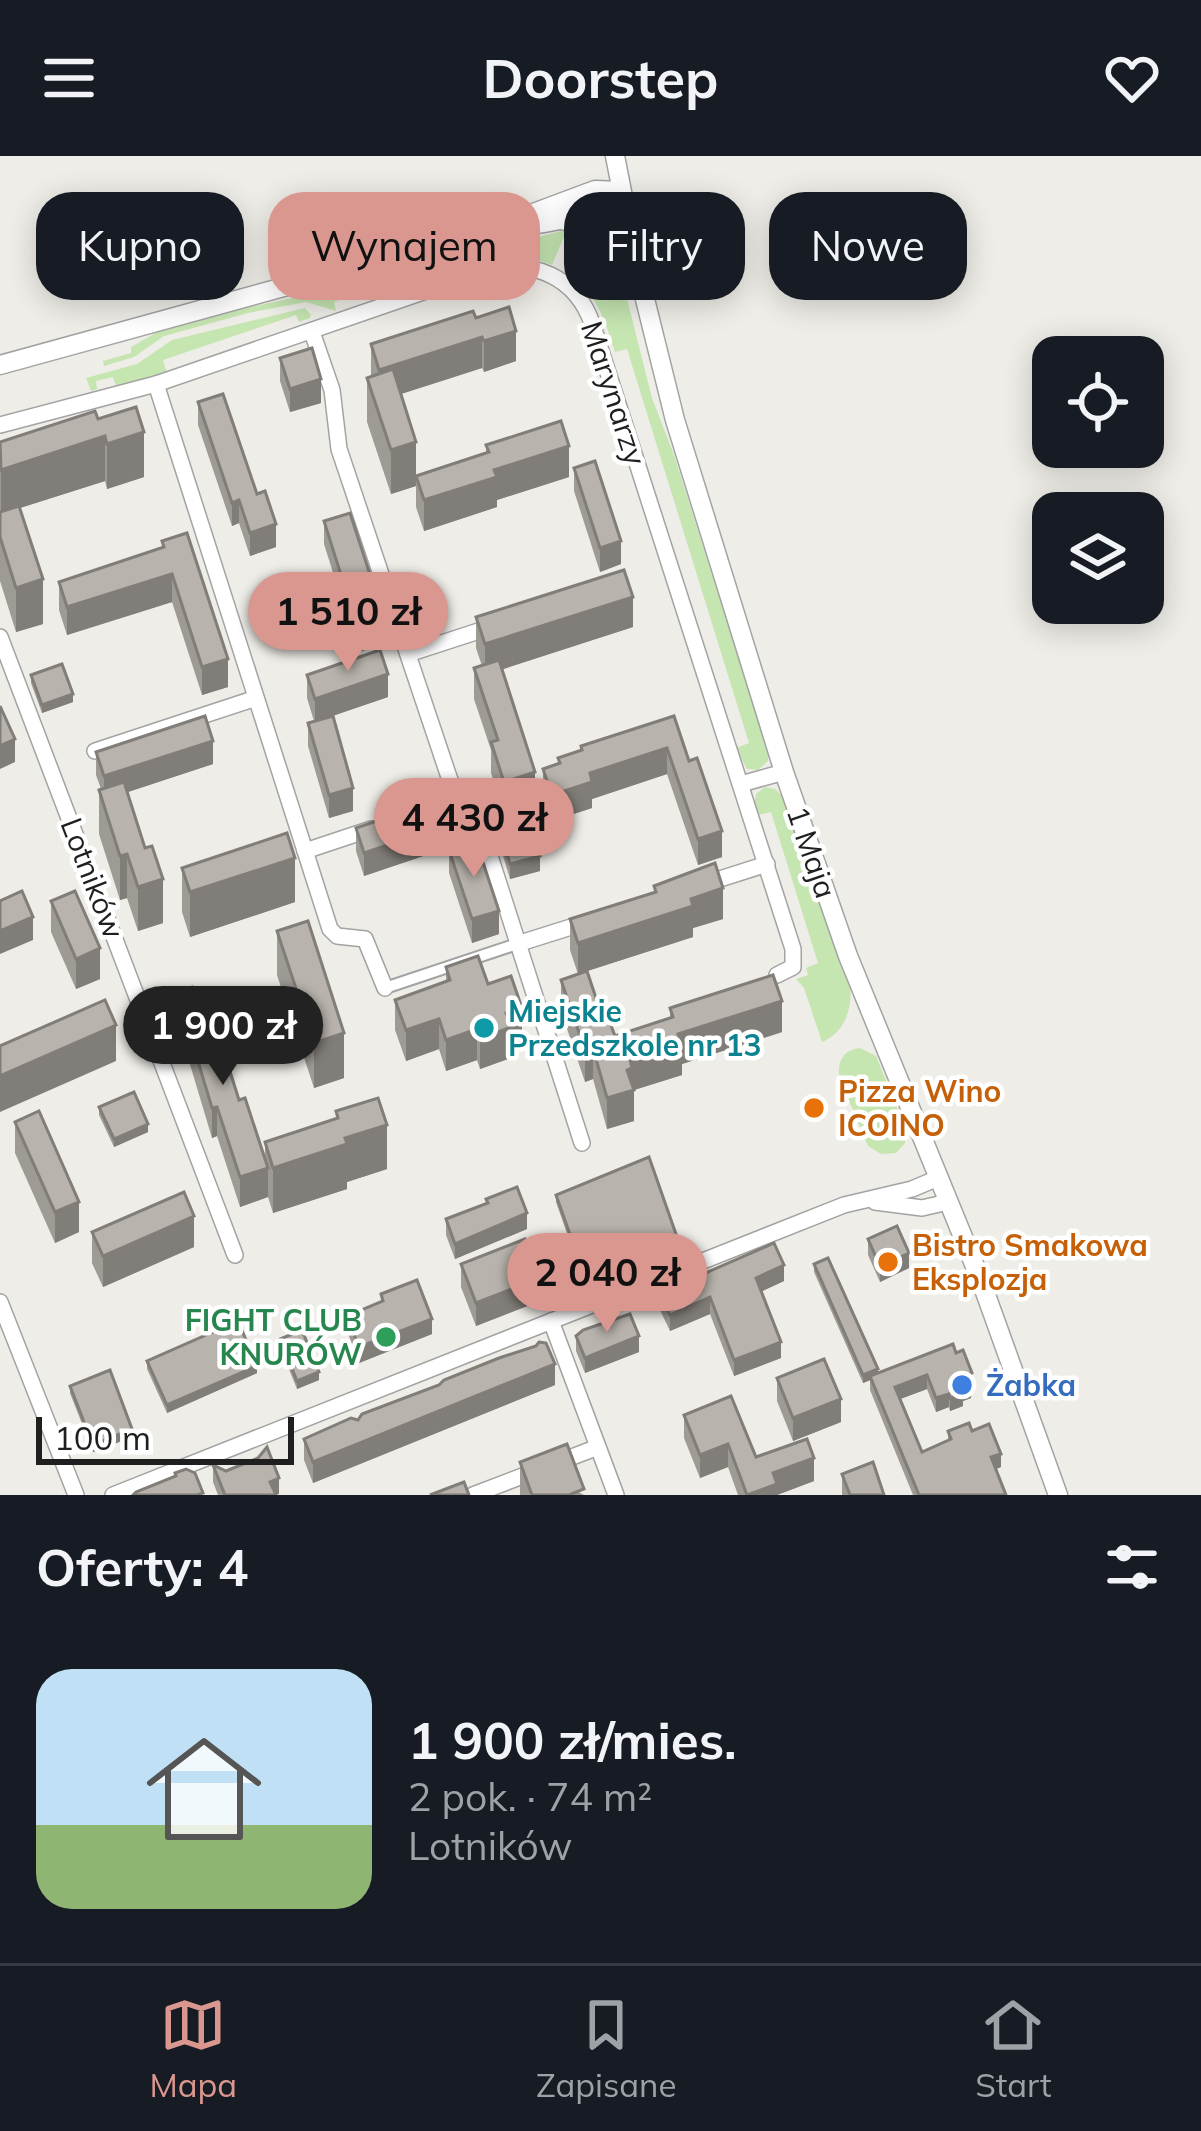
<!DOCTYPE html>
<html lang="pl">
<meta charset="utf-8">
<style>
body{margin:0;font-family:Mulish,sans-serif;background:#242831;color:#f1f3f6;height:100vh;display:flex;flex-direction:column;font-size:45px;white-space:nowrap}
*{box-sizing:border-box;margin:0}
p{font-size:39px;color:#9ea1a6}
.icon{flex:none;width:66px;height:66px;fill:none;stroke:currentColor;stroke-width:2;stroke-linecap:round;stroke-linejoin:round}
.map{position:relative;height:1339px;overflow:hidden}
.panel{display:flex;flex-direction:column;background:#171b24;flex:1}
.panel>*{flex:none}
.guide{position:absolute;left:36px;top:36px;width:1131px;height:108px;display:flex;gap:24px}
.buttons{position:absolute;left:1032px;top:180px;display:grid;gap:24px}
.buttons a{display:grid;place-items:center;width:132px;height:132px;border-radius:24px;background:#171b24;box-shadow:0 6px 30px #0003;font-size:60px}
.scale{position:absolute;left:36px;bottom:30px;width:258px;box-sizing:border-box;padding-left:12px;border:6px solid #1f1f1f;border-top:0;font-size:33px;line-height:42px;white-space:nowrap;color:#1f1f1f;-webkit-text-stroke:9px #fff;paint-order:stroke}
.price{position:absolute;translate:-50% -102px;padding:0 27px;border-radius:42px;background:#da978f;color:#111;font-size:39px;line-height:78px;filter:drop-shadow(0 3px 6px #0008)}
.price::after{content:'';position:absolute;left:50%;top:72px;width:36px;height:27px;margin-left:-18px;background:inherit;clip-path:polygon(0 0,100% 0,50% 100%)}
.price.active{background:#222;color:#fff}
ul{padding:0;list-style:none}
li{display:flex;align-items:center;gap:36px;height:300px;padding:0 36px}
li span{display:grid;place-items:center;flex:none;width:336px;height:240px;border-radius:36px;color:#555}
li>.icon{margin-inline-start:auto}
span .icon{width:144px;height:144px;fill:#fffc;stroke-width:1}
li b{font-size:51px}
h2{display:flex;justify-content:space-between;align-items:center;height:144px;padding:0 36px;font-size:51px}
.pill{padding:0 42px;border-radius:36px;background:#171b24;box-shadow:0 6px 30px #0003;font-size:42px;line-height:108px}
.pill.active{background:#da978f;color:#111}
header{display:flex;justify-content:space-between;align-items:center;height:156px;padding:0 36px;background:#171b24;font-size:54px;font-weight:700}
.tabs{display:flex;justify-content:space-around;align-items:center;height:168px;border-top:3px solid #363941;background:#171b24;font-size:33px;color:#9ea1a6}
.tabs a{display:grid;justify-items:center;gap:6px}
.tabs .active{color:#da978f}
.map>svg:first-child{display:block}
</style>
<header><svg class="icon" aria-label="menu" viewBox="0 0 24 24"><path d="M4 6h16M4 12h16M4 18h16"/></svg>Doorstep<svg class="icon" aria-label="heart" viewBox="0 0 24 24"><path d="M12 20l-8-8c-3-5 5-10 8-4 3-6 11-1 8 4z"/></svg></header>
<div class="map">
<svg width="1201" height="1339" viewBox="0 0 1201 1339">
<rect width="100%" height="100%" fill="#efede7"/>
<!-- grass -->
<g fill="#c5e5b1">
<path d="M561,75L566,76L552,109C510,91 474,110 434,125L429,113L334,146L336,155L306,146L248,157L164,180L134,201L104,210L103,205L131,197V191L159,175L250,151L372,125Z"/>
<path d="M582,79C600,88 615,100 621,119L652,242L674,299L768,596V605L758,614L747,613L736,592L749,587L627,193L615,196C605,163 596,137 567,117Z"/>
<polygon points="305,152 311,159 310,162 299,166 296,159 163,204 167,217 117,233 113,221 96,225 97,233 91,235 86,222 137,208 172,184"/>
<path d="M765,631L775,633L782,640L850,830C853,853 844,877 822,886L804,832L796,823L808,819L806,812L818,807L771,656L757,659L754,650L756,638Z"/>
<path d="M860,892L876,900L907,976L905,987L896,997L881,998L868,990L840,923C836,906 843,894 860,892Z"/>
</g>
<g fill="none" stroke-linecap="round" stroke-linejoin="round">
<defs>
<polyline id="pedestrian" points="385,832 517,788"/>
<g id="minor">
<polyline points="312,176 332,234 339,293 452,630 485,686 490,700 582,987"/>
<polyline points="156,228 330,773 337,780 365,783 385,832"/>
<path d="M0,269L156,228L487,114C534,104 575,120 592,167L793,793V811L777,819"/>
<polyline points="0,481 235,1099"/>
<polyline points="408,498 491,471"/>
<polyline points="95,595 256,542"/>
<polyline points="741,628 784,616"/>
<polyline points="416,657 459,643"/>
<polyline points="305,695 371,673"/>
<polyline points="701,729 767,708"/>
<polyline points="517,788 587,766"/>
<polyline points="875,1046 922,1052 948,1046"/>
<polyline points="0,1146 76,1339"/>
<polyline points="551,1165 616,1339"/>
<polyline points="113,1339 844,1049 912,1033 938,1022"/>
<polyline points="473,1339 598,1291"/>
</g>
<g id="tertiary">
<polyline points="615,0 636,107 675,264 784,616 848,800 981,1125 1058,1339"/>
<polyline points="520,62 595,34 621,35"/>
<path d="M561,64C593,70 618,88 633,116"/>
<path d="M0,209L487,75C521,70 603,64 621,35"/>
</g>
</defs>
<!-- pedestrian casing -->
<use href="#pedestrian" stroke="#a3a3a3" stroke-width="14"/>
<!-- minor casing -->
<use href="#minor" stroke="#a3a3a3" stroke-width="18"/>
<!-- tertiary casing -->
<use href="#tertiary" stroke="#a3a3a3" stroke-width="21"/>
<!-- pedestrian -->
<use href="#pedestrian" stroke="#fff" stroke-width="10"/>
<!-- minor -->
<use href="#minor" stroke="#fff" stroke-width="15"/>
<!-- tertiary -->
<use href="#tertiary" stroke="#fff" stroke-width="18"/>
</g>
<!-- wall -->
<g fill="#9e9a94">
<polygon points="476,162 516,205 484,216 482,212 401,238 416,320 486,297 486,289 569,321 497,344 497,351 424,375 416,351 416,330 391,338 367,266 367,222 371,220 371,188"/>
<polygon points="280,202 321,247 290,256 280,225"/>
<polygon points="198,246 257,338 276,391 250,400 239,367 232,370 198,269"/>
<polygon points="98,263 144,321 107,333 105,325 20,352 43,468 16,476 0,425 0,286"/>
<polygon points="574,312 621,408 600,416 574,335"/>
<polygon points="324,365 385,488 358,496 324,388"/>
<polygon points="162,385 228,531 202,539 172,446 67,479 59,454 59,426 162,392"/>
<polygon points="476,461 633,471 502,513 535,646 504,656 491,617 491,594 474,543 474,512 482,510 476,492"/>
<polygon points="31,519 73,546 42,557 31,527"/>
<polygon points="307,519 388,541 332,560 353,655 329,662 308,590 308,567 314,565 307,542"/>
<polygon points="674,560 722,701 698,709 667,618 592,643 592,652 552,665 543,639 543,613 558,608 558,602 581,594 581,590"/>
<polygon points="96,596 213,608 127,636 163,767 138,775 127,742 120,744 99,678 99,634 101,633 96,619"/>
<polygon points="356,672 441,694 364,720 356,695"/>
<polygon points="501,677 540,715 510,723 501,693"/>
<polygon points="449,694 499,778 472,787 449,717"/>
<polygon points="182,712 295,746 190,781 182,756"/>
<polygon points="654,730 723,763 693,772 693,781 578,818 570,794 570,763 654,736"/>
<polygon points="51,745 100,823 76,833 51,776"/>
<polygon points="277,775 344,922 314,932 277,819"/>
<polygon points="446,811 488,828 522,882 511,886 511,902 480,913 477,904 446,915 439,893 406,905 395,874 395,844 446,826"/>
<polygon points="561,824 604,866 615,880 670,862 670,852 782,876 682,908 682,919 634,934 634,965 607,973 593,923 585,926 561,855"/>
<polygon points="177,835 201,862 265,1001 265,986 336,963 336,955 387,1013 347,1026 347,1033 273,1057 268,1041 240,1051 217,980 212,982 177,865"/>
<polygon points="99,951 148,976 114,991 99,959"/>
<polygon points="15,966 79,1076 55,1087 15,997"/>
<polygon points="556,1039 677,1089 584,1126 556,1046"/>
<polygon points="486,1043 527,1073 455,1103 446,1079 446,1063 486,1048"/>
<polygon points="92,1076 194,1091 103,1131 92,1107"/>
<polygon points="868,1083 909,1112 880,1126 868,1099"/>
<polygon points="461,1108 540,1145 476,1170 461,1131"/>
<polygon points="814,1108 878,1217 953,1188 972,1231 971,1242 963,1245 963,1250 950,1255 949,1251 936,1256 927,1233 900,1243 922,1296 948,1285 948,1275 972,1275 1001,1311 996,1313 1006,1339 913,1339 870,1234 870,1224 863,1227 814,1116"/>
<polygon points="784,1125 762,1135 781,1202 734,1220 710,1158 670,1175 660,1154 660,1137"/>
<polygon points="381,1138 432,1178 359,1207 347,1175 347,1160 381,1146"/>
<polygon points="576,1180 639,1196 585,1217 576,1195"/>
<polygon points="280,1183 319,1224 297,1233 280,1191"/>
<polygon points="147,1205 257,1217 167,1257 147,1213"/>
<polygon points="777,1222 841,1266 793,1285 777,1245"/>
<polygon points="555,1229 313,1327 304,1304 304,1283 358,1264"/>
<polygon points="70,1230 132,1281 93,1296 70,1237"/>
<polygon points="684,1259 756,1301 814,1325 777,1339 738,1339 728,1311 700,1322 684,1282"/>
<polygon points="520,1306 584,1339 520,1339"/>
<polygon points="213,1309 279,1338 218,1339 213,1326"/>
<polygon points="842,1318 884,1339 842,1339"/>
</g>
<!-- shaded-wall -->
<g fill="#817d78">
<polygon points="516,175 516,205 484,216 484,185"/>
<polygon points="482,181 482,212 379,245 379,214"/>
<polygon points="321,223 321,247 290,256 290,233"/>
<polygon points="144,276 144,321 107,333 107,288"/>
<polygon points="105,280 105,325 1,358 1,314"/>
<polygon points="416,286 416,330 391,338 391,294"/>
<polygon points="569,290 569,321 497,344 497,351 424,375 424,344 494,314"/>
<polygon points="239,344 239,367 232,370 232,347"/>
<polygon points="276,368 276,391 250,400 250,377"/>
<polygon points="621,385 621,408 600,416 600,392"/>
<polygon points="172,418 172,446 67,479 67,451"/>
<polygon points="43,423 43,468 16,476 16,432"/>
<polygon points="633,441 633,471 485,519 485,488"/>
<polygon points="385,465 385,488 358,496 358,473"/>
<polygon points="228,503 228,531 202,539 202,511"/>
<polygon points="388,518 388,541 315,566 315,543"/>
<polygon points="73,538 73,546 42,557 42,549"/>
<polygon points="15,583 15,606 0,613 0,590"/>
<polygon points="213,585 213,608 104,644 104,620"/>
<polygon points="667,592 667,618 592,643 592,652 552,665 552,639 590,617"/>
<polygon points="535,616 535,646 504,656 504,626"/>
<polygon points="353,632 353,655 329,662 329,639"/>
<polygon points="441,671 441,694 364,720 364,697"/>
<polygon points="722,675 722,701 698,709 698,683"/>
<polygon points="127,698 127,742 120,744 120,700"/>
<polygon points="540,700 540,715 510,723 510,708"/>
<polygon points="295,702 295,746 190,781 190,736"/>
<polygon points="163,723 163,767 138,775 138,731"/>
<polygon points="723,732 723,763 693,772 693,781 578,818 578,787 691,743"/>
<polygon points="499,755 499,778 472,787 472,763"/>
<polygon points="33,761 33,784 0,798 0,775"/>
<polygon points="100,792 100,823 76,833 76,803"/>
<polygon points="782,845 782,876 682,908 682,919 634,934 634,965 607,973 607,942 630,904 678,878"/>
<polygon points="522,852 522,882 511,886 511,902 480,913 480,883 506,857"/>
<polygon points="439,863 439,893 406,905 406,874"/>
<polygon points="116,869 116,905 0,956 0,920"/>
<polygon points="477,873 477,904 446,915 446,884"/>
<polygon points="344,877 344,922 314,932 314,887"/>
<polygon points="593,892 593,923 585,926 585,894"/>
<polygon points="217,951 217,980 212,982 212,952"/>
<polygon points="148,968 148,976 114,991 114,983"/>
<polygon points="387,969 387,1013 347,1026 347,1033 273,1057 273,1012 345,982"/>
<polygon points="268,1012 268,1041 240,1051 240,1021"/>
<polygon points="79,1046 79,1076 55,1087 55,1056"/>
<polygon points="527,1057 527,1073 455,1103 455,1088"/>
<polygon points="194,1060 194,1091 103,1131 103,1100"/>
<polygon points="677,1081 677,1089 584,1126 584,1118"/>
<polygon points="909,1097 909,1112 880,1126 880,1110"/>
<polygon points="784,1109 784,1125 756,1138 756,1122"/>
<polygon points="540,1122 540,1145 476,1170 476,1147"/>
<polygon points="710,1141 710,1158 670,1175 670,1159"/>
<polygon points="432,1163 432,1178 359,1207 359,1191"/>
<polygon points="639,1180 639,1196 585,1217 585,1202"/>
<polygon points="781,1186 781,1202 734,1220 734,1204"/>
<polygon points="555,1208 555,1229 313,1327 313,1306"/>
<polygon points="257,1210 257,1217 167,1257 167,1249"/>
<polygon points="878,1213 878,1221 863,1227 863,1219"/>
<polygon points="319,1216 319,1224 297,1233 297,1225"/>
<polygon points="972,1217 971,1242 963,1245 963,1250 950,1255 950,1242 967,1219"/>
<polygon points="927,1219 927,1233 895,1245 895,1231"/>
<polygon points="949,1238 949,1251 936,1256 936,1242"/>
<polygon points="841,1243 841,1266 793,1285 793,1262"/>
<polygon points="132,1273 132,1281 93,1296 93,1289"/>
<polygon points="728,1288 728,1311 700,1322 700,1299"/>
<polygon points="1001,1298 1001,1311 991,1315 991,1301"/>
<polygon points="814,1302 814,1325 777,1339 747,1339 773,1317"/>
<polygon points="279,1322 279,1338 270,1339 270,1326"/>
</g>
<!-- building -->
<g fill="#b8b3ac" stroke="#817d78" stroke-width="3">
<polygon points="509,151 516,175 484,185 482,181 379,214 371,188 473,155 476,162"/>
<polygon points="312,192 321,223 290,233 280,202"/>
<polygon points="393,213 416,286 391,294 367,222"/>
<polygon points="223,238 257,338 265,335 276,368 250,377 239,344 232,347 198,246"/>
<polygon points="136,251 144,276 107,288 105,280 1,314 0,286 95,255 98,263"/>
<polygon points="561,265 569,290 494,314 497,321 424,344 416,320 489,296 486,289"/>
<polygon points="595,305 621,385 600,392 574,312"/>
<polygon points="19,350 43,423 16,432 0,381 0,356"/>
<polygon points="350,357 385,465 358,473 324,365"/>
<polygon points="187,377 228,503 202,511 172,418 67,451 59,426 164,391 162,385"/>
<polygon points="624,414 633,441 485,488 476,461"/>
<polygon points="380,494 388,518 315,543 307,519"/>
<polygon points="499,504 535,616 504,626 491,586 498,584 474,512"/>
<polygon points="62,508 73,538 42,549 31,519"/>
<polygon points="0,550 15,583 0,590"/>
<polygon points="205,560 213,585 104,620 96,596"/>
<polygon points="333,560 353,632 329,639 308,567"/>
<polygon points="674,560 689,605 697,602 722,675 698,683 667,592 590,617 592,626 552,639 543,613 560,607 558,602 582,594 581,590"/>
<polygon points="124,626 145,692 152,690 163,723 138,731 127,698 120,700 99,634"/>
<polygon points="432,646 441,671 364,697 356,672"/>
<polygon points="532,669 540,700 510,708 501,677"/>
<polygon points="287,677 295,702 190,736 182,712"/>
<polygon points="476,685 499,755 472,763 449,694"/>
<polygon points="715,707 723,732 691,743 693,750 578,787 570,763 656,736 654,730"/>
<polygon points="22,735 33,761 0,775 0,745"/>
<polygon points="75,735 100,792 76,803 51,745"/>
<polygon points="308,765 344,877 314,887 277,775"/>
<polygon points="478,800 488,828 511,820 522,852 506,857 511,871 480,883 477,873 446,884 439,863 406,874 395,844 450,824 446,811"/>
<polygon points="587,815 604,866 609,864 615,880 673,861 670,852 773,819 782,845 678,878 682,888 630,904 632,912 627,914 634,934 607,942 593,892 585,894 561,824"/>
<polygon points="192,831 201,862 212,858 239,944 245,942 268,1012 240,1021 217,951 212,952 177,835"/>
<polygon points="105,844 116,869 0,920 0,890"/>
<polygon points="134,936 148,968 114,983 99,951"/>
<polygon points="378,942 387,969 345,982 347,988 273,1012 265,986 338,962 336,955"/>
<polygon points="39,955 79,1046 55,1056 15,966"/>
<polygon points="649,1001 677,1081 584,1118 556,1039"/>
<polygon points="517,1031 527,1057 455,1088 446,1063 488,1047 486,1043"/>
<polygon points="184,1036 194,1060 103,1100 92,1076"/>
<polygon points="897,1070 909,1097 880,1110 868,1083"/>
<polygon points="525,1083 540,1122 476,1147 461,1108"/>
<polygon points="774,1087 784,1109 756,1122 781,1186 734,1204 710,1141 670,1159 660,1137"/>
<polygon points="828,1102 878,1213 863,1219 814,1108"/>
<polygon points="417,1124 432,1163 359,1191 347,1160 383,1145 381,1138"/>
<polygon points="630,1158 639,1180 585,1202 576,1180 583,1174"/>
<polygon points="238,1165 257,1210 167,1249 147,1205"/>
<polygon points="302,1174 319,1216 297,1225 280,1183"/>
<polygon points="539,1186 546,1187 555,1208 313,1306 304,1283 351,1262 358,1264 362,1258 439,1229 444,1224 499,1202 536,1190"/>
<polygon points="953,1188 956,1197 963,1194 972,1217 967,1219 971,1229 961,1233 963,1237 950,1242 949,1238 936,1242 927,1219 895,1231 922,1296 951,1283 948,1275 969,1267 972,1275 989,1268 1001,1298 991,1301 1006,1339 919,1339 870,1220"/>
<polygon points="824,1203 841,1243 793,1262 777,1222"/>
<polygon points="110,1214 132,1273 93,1289 70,1230"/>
<polygon points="731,1240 756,1301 807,1283 814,1302 773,1317 777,1328 747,1339 728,1288 700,1299 684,1259"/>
<polygon points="567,1288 584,1333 569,1339 532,1339 520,1306"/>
<polygon points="267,1291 279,1322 270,1326 276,1339 225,1339 213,1309 226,1315 258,1302"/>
<polygon points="873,1306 884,1339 850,1339 842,1318"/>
<polygon points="186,1313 195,1317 203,1337 197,1339 133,1339 136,1336 176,1320 175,1317"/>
<polygon points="464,1326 469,1339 430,1339"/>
</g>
<!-- markers -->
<circle fill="#0f9aa8" stroke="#fff" stroke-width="4.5" cx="484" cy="872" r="12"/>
<g fill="#e8710a" stroke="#fff" stroke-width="4.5">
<circle cx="814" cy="952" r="12"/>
<circle cx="888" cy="1106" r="12"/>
</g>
<circle fill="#2e9e5b" stroke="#fff" stroke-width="4.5" cx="386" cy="1181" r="12"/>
<circle fill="#3f7fe0" stroke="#fff" stroke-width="4.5" cx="962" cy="1229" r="12"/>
<g text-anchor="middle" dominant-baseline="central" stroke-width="9" stroke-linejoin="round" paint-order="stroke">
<!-- street labels -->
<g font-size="30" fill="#1f1f1f" stroke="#fff">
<text transform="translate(614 237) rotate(72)">Marynarzy</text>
<text transform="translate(812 696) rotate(71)">1 Maja</text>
<text transform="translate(93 722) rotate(69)">Lotników</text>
</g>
<!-- culture labels -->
<g font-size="30" font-weight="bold" fill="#0d838f" stroke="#fff" text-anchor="start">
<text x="508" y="855">Miejskie<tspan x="508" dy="34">Przedszkole nr 13</tspan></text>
</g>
<!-- food labels -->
<g font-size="30" font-weight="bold" fill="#c56008" stroke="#fff" text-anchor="start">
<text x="838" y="935">Pizza Wino<tspan x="838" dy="34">ICOINO</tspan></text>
<text x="912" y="1089">Bistro Smakowa<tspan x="912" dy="34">Eksplozja</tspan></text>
</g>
<!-- leisure labels -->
<g font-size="30" font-weight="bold" fill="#27864d" stroke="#fff" text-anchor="end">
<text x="362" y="1164">FIGHT CLUB<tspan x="362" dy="34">KNURÓW</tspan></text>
</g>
<!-- shop labels -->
<g font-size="30" font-weight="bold" fill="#366cbe" stroke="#fff" text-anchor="start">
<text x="986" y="1229">Żabka</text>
</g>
</g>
</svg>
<div class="buttons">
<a><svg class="icon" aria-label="locate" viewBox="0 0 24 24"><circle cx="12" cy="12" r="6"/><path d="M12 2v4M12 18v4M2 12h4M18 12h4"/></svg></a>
<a><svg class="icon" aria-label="layers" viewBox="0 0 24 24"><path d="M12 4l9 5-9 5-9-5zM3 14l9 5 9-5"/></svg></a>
</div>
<div class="scale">100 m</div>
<b class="price" style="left:348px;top:518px">1 510 zł</b>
<b class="price" style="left:474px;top:724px">4 430 zł</b>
<b class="price active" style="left:223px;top:932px">1 900 zł</b>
<b class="price" style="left:607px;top:1179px">2 040 zł</b>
<div class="guide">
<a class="pill">Kupno</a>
<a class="pill active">Wynajem</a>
<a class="pill">Filtry</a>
<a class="pill">Nowe</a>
</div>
</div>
<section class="panel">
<h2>Oferty: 4<svg class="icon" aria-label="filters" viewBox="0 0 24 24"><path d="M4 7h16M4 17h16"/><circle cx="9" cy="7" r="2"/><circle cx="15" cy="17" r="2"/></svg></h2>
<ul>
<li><span style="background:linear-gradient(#bfe0f5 65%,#8fb573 0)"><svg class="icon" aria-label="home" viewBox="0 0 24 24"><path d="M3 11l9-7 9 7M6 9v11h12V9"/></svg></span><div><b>1 900 zł/mies.</b><p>2 pok. · 74 m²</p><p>Lotników</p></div></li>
</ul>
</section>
<nav class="tabs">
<a class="active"><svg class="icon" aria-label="map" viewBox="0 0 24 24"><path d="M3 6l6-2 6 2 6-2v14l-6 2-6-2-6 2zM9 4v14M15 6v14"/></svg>Mapa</a>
<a><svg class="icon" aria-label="saved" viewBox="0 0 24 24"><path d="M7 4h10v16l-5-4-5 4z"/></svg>Zapisane</a>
<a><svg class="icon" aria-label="home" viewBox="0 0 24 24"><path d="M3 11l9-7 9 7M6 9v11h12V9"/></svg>Start</a>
</nav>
